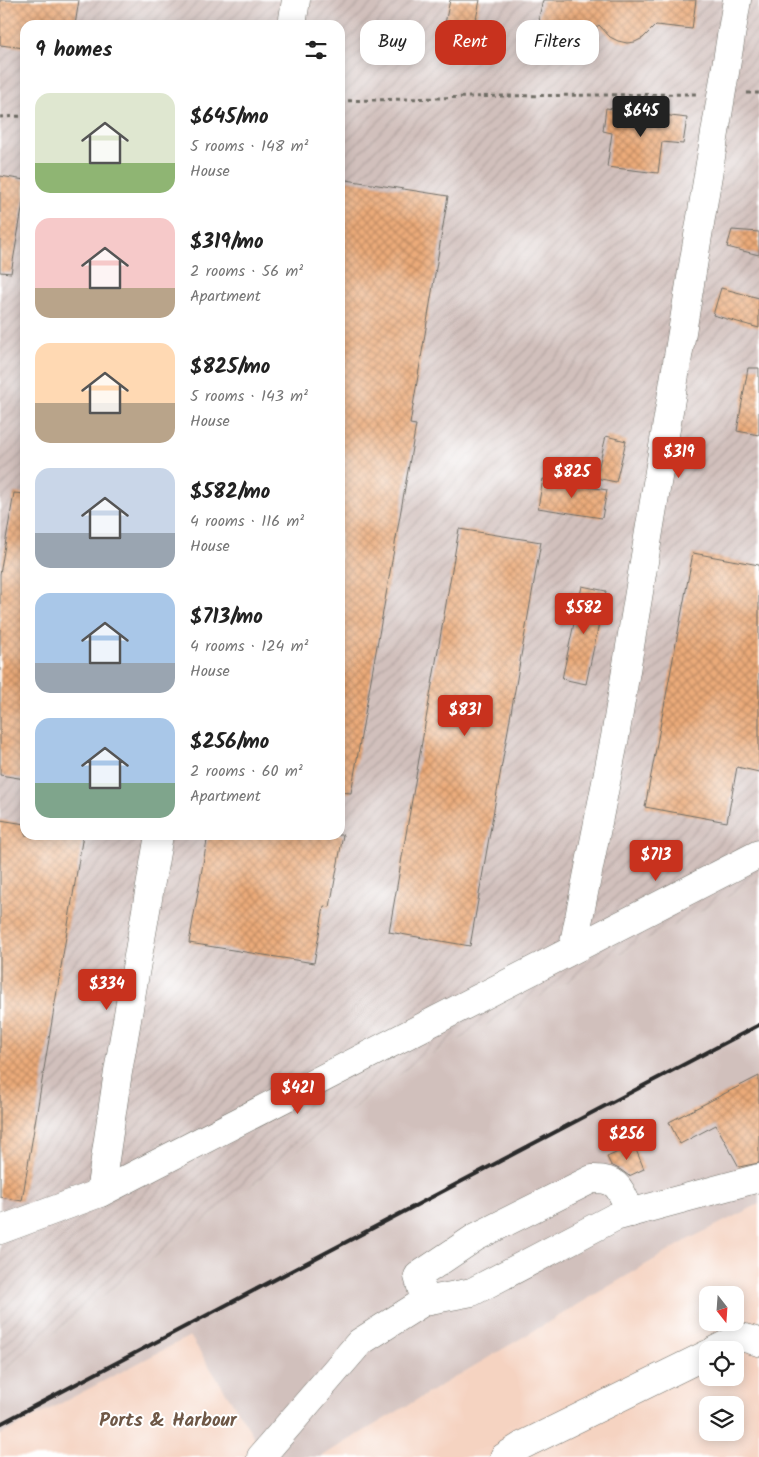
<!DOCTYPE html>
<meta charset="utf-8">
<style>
body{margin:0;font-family:Kalam,sans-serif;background:#f2f2f2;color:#222;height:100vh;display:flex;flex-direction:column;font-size:19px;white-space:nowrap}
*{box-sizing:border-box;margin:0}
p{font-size:16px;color:#767676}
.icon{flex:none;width:28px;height:28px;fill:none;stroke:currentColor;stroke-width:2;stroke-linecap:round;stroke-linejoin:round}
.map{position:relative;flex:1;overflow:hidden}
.sheet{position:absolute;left:20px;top:20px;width:325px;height:820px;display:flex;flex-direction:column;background:#fff;border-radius:15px;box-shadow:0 2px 12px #0003}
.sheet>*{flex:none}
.hud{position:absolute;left:360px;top:20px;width:324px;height:45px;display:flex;gap:10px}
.needle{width:32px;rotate:163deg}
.controls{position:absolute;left:699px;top:1286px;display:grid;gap:10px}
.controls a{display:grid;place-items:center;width:45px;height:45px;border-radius:10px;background:#fff;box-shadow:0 2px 12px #0003;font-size:25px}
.price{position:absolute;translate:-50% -42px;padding:0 11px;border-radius:5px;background:#c8321e;color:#fff;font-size:16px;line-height:32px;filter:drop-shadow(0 1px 2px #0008)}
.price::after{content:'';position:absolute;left:50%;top:30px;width:15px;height:11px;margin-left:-8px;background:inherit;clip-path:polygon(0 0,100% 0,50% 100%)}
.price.active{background:#222;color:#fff}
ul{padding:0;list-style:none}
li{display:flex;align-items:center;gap:15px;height:125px;padding:0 15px}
li span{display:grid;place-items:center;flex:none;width:140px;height:100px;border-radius:15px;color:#555}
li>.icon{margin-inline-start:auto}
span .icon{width:60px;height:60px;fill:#fffc;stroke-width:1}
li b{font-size:21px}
h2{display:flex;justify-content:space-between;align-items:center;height:60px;padding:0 15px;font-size:21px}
.pill{padding:0 18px;border-radius:15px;background:#fff;box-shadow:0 2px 12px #0003;font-size:18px;line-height:45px}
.pill.active{background:#c8321e;color:#fff}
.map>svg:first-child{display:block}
</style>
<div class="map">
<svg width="759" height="1457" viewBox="0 0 759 1457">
<defs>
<pattern id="industrial-furrows" width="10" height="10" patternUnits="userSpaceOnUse" patternTransform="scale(1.25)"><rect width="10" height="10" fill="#d1c0bc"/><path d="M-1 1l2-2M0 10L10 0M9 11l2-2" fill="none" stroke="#b4a5a2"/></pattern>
<pattern id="building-cross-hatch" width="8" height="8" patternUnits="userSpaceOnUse" patternTransform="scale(1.25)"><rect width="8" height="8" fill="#ebaa79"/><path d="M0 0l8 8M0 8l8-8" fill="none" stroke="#bf8b63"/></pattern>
</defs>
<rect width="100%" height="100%" fill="#fff"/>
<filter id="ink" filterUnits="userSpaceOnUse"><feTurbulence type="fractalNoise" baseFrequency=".02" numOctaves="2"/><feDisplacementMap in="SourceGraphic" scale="10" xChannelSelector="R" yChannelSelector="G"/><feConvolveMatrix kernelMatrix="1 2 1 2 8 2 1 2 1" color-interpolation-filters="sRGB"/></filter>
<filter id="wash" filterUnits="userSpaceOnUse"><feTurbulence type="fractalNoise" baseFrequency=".0096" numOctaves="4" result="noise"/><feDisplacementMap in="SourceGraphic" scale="20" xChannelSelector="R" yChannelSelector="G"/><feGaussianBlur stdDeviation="1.12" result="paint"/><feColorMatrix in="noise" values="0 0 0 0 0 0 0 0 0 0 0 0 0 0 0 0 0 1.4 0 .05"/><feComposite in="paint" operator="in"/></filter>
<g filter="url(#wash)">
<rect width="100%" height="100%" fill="#f0ebd3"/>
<!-- built -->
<path fill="#f5d3c1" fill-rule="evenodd" d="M759,881V1457H0V1374ZM708,1295H735V1322H708ZM708,1350H735V1378H708ZM708,1405H735V1432H708Z"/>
<!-- industrial -->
<path fill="url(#industrial-furrows)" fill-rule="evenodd" d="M0,0H759V881L415,1064L0,1374ZM25,25H340V835H25Z"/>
<!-- railway -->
<polygon fill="#d1c0bc" points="759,881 759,1204 689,1239 320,1457 267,1457 190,1336 0,1435 0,1374 415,1064"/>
<g id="blocks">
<!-- building -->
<g fill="url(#building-cross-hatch)">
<polygon points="0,0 79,0 75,25 25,25 25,48 0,45"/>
<polygon points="450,0 480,0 470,48 441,42"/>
<polygon points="543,0 696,0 692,29 656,25 643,38 635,42 627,43 618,41 610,37 599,25 582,39 572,42 563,42 554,39 546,34 541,26 539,17"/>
<polygon points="606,108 687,118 683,144 662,142 658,173 607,167 612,133 603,131"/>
<polygon points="0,176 25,180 25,192 11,273 0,272"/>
<polygon points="340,179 448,196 410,424 416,425 351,793 340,792"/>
<polygon points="732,230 759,232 759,255 727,247"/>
<polygon points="721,288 759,298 759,328 713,315"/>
<polygon points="748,368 759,368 759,435 737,431"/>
<polygon points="606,436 626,441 616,482 596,478"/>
<polygon points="543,479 607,490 602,518 538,508"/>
<polygon points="14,493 25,494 25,779 0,775 0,574"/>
<polygon points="459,529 541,542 470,946 389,932"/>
<polygon points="693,553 759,565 759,772 737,767 727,822 645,807"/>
<polygon points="582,586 606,591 586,684 562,679"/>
<polygon points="0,820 25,824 25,835 83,835 22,1201 0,1197"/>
<polygon points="208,835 343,835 330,907 324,906 314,963 189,943"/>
<polygon points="759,1076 759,1163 739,1167 716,1125 680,1144 669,1122"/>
<polygon points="634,1145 644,1169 629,1176 621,1170 611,1165 607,1157"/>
</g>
</g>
</g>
<g filter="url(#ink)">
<use href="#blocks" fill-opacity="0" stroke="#706e66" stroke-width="1"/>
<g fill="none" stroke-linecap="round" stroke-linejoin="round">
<defs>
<g id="minor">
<polyline points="292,25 296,0"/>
<polyline points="100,1193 118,1072 159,835"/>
<path d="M425,1301L418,1276L476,1237L592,1179C620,1178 620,1191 631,1213"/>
<polyline points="715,1350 741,1337 759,1342"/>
<polyline points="261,1457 360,1342 425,1301 472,1292 615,1217 759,1178"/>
<polyline points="504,1457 523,1445 708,1354"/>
</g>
<g id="major">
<polyline points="573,948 615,737 737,0"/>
<polyline points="0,1230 100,1193 759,854"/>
</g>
</defs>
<!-- minor casing -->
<use href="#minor" stroke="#706e66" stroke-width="29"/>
<!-- major casing -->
<use href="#major" stroke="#706e66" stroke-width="29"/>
<!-- path -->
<g stroke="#706e66" stroke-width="3" stroke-dasharray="4 4" stroke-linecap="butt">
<polyline points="747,93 759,93"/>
<polyline points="340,101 501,96 696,94"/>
<polyline points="0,117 25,116"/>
</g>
<!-- minor -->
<use href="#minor" stroke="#fff" stroke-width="28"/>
<!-- major -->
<use href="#major" stroke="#fff" stroke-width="28"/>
<!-- rail -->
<polyline stroke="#2b2b2b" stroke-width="4" points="0,1424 759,1025"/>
</g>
</g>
<g text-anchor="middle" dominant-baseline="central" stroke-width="4" stroke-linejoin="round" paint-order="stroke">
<!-- district labels -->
<g font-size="19" font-weight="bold" fill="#6e5746" stroke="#fff">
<text x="168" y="1421">Ports &amp; Harbour</text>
</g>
</g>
</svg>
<div class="controls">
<a><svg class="needle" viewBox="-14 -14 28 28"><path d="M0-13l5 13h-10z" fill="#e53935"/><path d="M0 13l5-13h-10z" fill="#767676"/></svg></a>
<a><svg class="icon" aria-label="locate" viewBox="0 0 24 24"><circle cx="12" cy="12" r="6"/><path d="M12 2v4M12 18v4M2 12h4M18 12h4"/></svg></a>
<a><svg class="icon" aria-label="layers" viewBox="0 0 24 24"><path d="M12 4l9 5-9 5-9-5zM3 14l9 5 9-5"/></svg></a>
</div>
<b class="price active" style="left:641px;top:138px">$645</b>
<b class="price" style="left:679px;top:479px">$319</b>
<b class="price" style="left:572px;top:499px">$825</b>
<b class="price" style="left:584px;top:635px">$582</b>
<b class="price" style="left:465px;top:737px">$831</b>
<b class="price" style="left:656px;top:882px">$713</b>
<b class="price" style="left:107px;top:1011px">$334</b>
<b class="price" style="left:298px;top:1115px">$421</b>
<b class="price" style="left:627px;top:1161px">$256</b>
<div class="hud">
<a class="pill">Buy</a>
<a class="pill active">Rent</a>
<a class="pill">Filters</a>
</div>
<section class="sheet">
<h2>9 homes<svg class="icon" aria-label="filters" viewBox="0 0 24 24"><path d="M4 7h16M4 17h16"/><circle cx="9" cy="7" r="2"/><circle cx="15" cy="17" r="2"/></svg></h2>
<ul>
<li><span style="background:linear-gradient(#dfe7d0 70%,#8fb573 0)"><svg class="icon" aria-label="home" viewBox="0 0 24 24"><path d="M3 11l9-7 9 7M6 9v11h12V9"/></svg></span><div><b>$645/mo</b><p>5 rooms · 148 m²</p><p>House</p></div></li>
<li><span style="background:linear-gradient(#f6c9c9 70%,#b9a48a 0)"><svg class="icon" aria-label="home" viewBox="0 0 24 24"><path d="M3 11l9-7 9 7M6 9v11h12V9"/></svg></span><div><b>$319/mo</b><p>2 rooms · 56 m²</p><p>Apartment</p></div></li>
<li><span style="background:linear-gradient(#ffd9b3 60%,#b9a48a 0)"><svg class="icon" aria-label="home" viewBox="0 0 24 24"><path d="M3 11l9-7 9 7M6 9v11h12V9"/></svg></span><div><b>$825/mo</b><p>5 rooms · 143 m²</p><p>House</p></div></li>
<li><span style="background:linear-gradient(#c9d6e8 65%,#9aa5b1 0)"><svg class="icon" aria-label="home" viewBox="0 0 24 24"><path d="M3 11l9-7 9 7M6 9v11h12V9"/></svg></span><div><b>$582/mo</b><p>4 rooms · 116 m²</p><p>House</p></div></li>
<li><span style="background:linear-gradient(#a9c7e8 70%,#9aa5b1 0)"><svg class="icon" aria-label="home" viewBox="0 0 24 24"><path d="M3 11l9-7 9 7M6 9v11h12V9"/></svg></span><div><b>$713/mo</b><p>4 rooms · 124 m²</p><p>House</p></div></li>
<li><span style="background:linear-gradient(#a9c7e8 65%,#7fa58c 0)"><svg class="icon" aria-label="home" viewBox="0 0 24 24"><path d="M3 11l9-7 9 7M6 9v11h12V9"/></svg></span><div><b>$256/mo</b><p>2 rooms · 60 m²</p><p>Apartment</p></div></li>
</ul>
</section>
</div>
